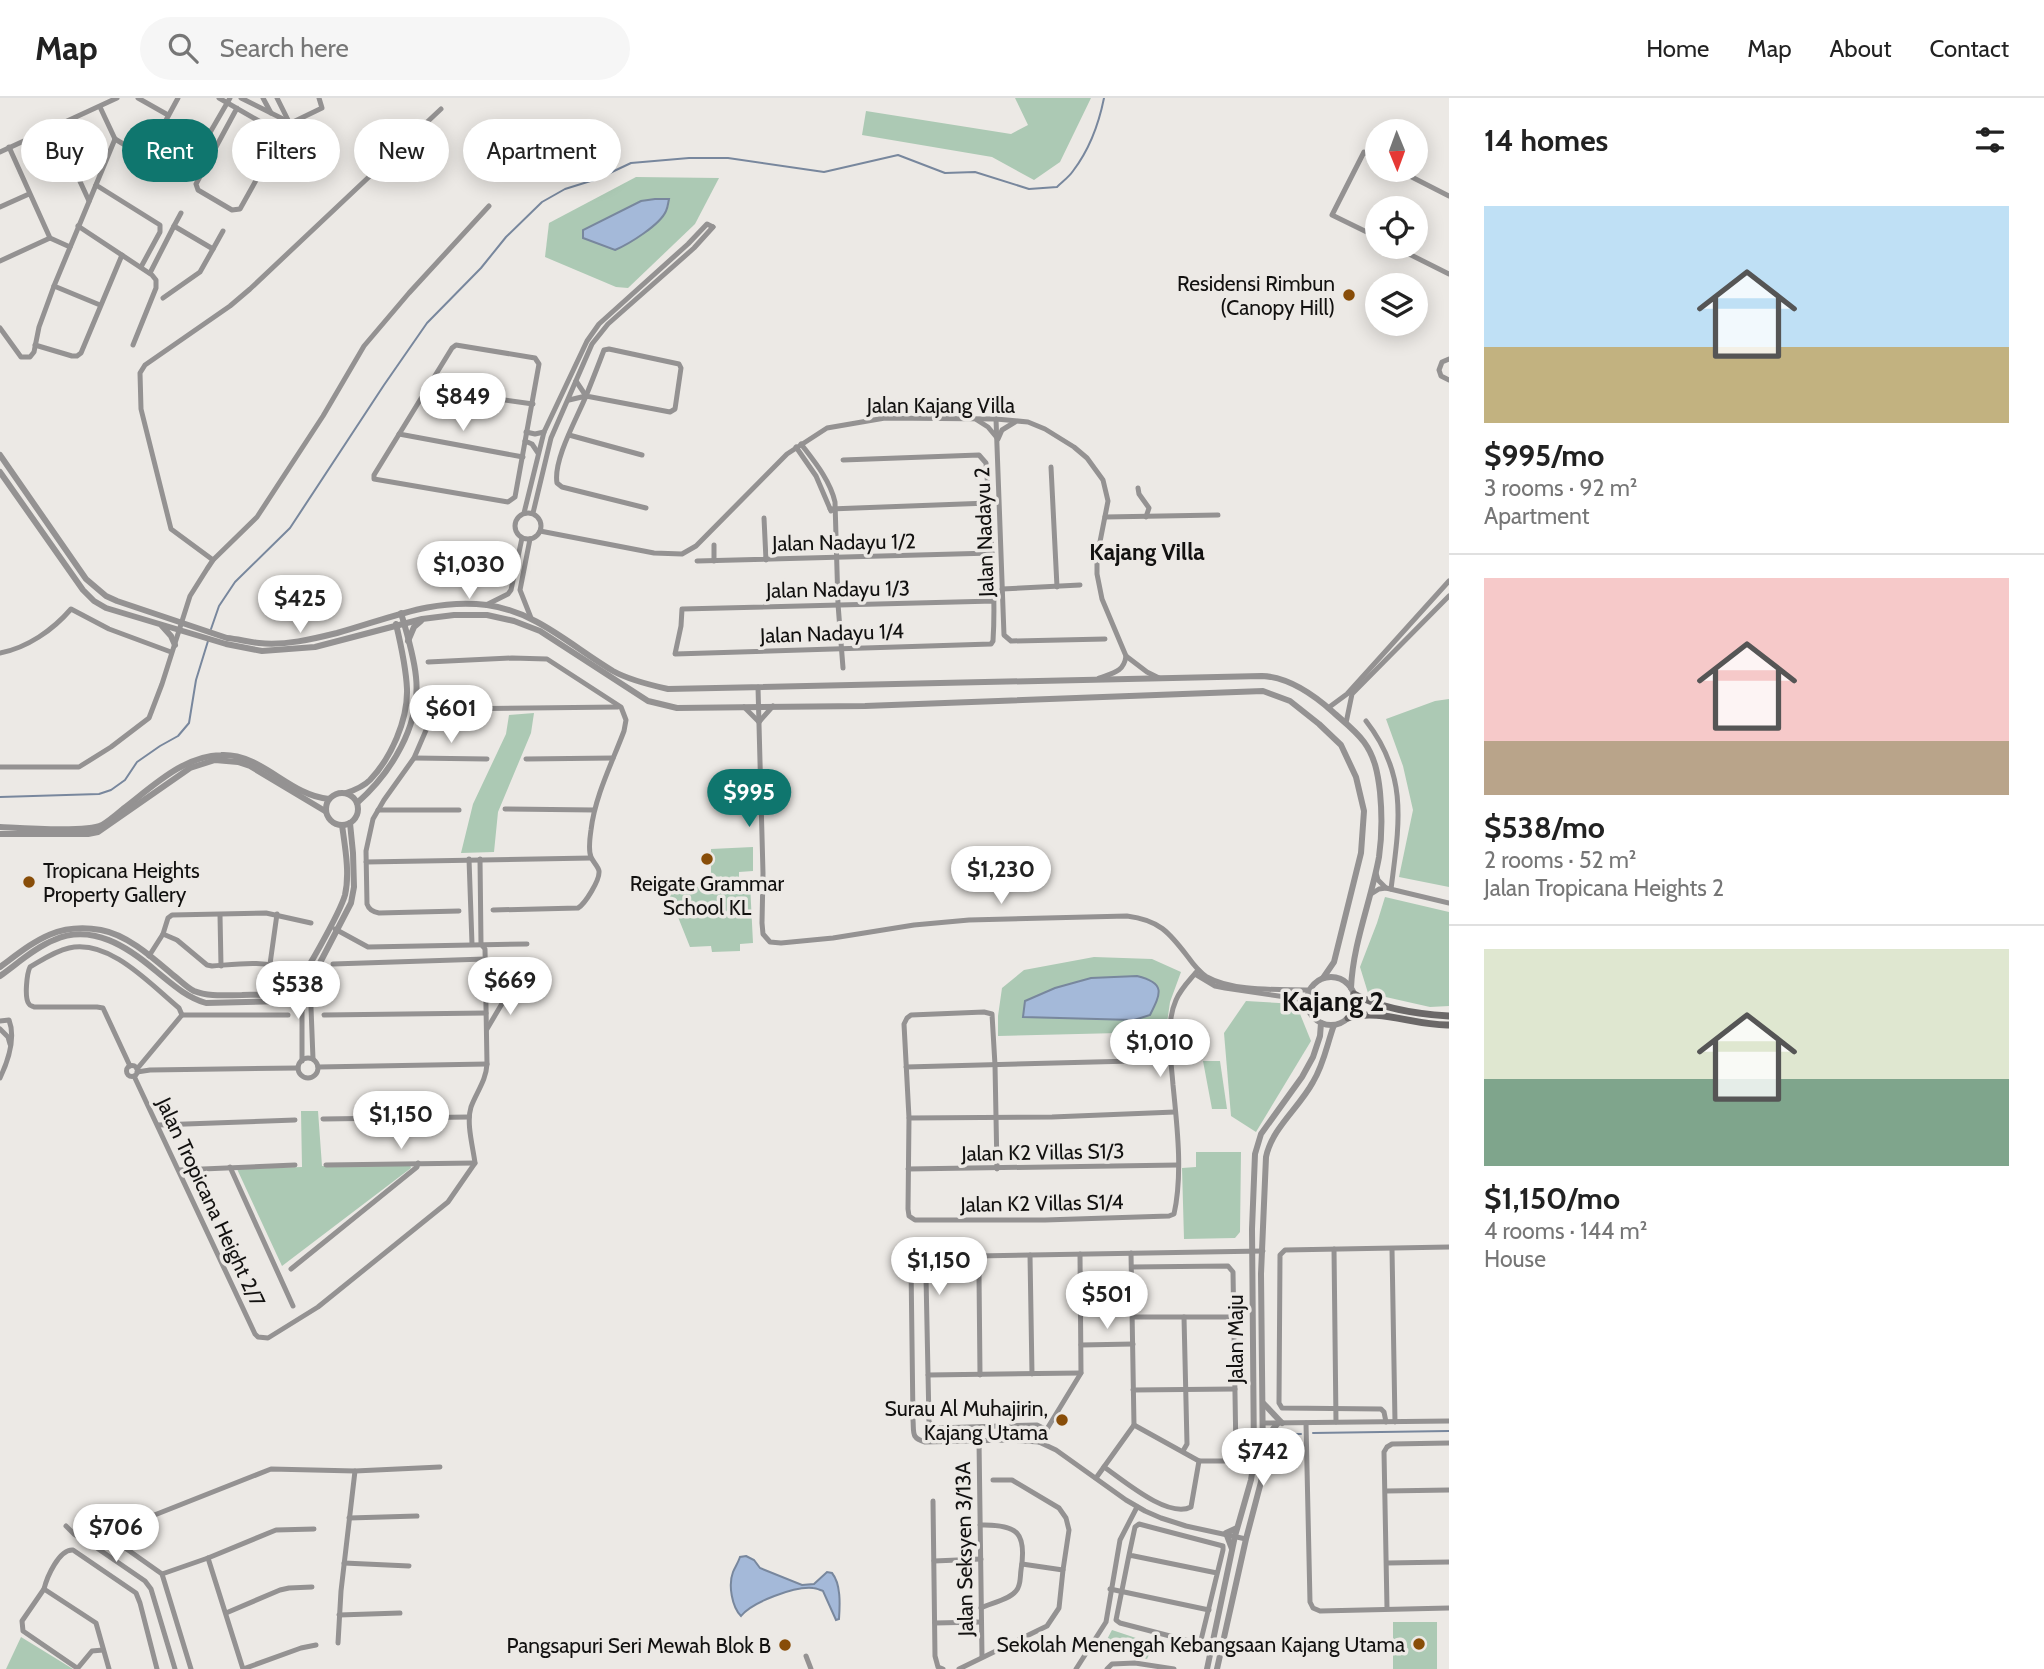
<!DOCTYPE html>
<meta charset="utf-8">
<style>
body{margin:0;font-family:Cabin,sans-serif;background:#f6f6f6;color:#222;height:100vh;display:flex;flex-direction:column;font-size:26px;white-space:nowrap}
*{box-sizing:border-box;margin:0}
p{font-size:23px;color:#767676}
.icon{flex:none;width:38px;height:38px;fill:none;stroke:currentColor;stroke-width:2;stroke-linecap:round;stroke-linejoin:round}
.map{position:relative;flex:1;overflow:hidden}
.drawer{display:flex;flex-direction:column;background:#fff;width:595px}
.drawer>*{flex:none}
.top-card{position:absolute;left:21px;top:21px;width:665px;height:63px;display:flex;gap:14px}
.needle{width:46px;rotate:179deg}
.tools{position:absolute;left:1365px;top:21px;display:grid;gap:14px}
.tools a{display:grid;place-items:center;width:63px;height:63px;border-radius:50%;background:#fff;box-shadow:0 4px 18px #0003;font-size:35px}
.price{position:absolute;translate:-50% -60px;padding:0 16px;border-radius:24px;background:#fff;color:#222;font-size:23px;line-height:46px;filter:drop-shadow(0 2px 4px #0008)}
.price::after{content:'';position:absolute;left:50%;top:42px;width:21px;height:16px;margin-left:-10px;background:inherit;clip-path:polygon(0 0,100% 0,50% 100%)}
.price.selected{background:#0f766e;color:#fff}
ul{padding:0;list-style:none}
li{display:grid;align-content:center;gap:14px;height:371px;padding:0 35px}
li+li{border-top:2px solid #e0e0e0}
li span{display:grid;place-items:center;height:217px;border-radius:0px;color:#555}
li>.icon{margin-inline-start:auto}
span .icon{width:126px;height:126px;fill:#fffc;stroke-width:1}
li b{font-size:30px}
h2{display:flex;justify-content:space-between;align-items:center;height:84px;padding:0 35px;font-size:30px}
.tag{padding:0 24px;border-radius:32px;background:#fff;box-shadow:0 4px 18px #0003;font-size:24px;line-height:63px}
.tag.selected{background:#0f766e;color:#fff}
header{display:flex;align-items:center;gap:42px;box-sizing:border-box;height:98px;padding:0 35px;background:#fff;border-bottom:2px solid #e0e0e0}
header strong{font-size:33px}
nav{display:flex;gap:38px;margin-inline-start:auto;font-size:24px}
.search{width:490px;height:63px;background:#f6f6f6;display:flex;align-items:center;gap:18px;box-sizing:border-box;padding:0 24px;border-radius:38px;color:#767676;font-size:26px}
main{display:flex;flex:1;min-height:0}
.map>svg:first-child{display:block}
</style>
<header>
<strong>Map</strong>
<div class="search"><svg class="icon" aria-label="search" viewBox="0 0 24 24"><circle cx="10" cy="10" r="6"/><path d="M15 15l6 6"/></svg>Search here</div>
<nav><a>Home</a><a>Map</a><a>About</a><a>Contact</a></nav>
</header>
<main>
<div class="map">
<svg width="1449" height="1571" viewBox="0 0 1449 1571">
<rect width="100%" height="100%" fill="#ece9e5"/>
<!-- green -->
<g fill="#acc9b4">
<polygon points="1015,0 1091,0 1060,64 1034,82 992,59 862,37 866,13 1011,36 1028,27"/>
<polygon points="636,79 719,80 695,126 628,190 616,189 545,159 549,125"/>
<polygon points="1449,601 1449,789 1399,779 1413,712 1403,668 1386,621 1435,603"/>
<polygon points="534,615 531,635 498,714 494,754 461,755 473,706 506,636 509,617"/>
<polygon points="753,749 753,773 739,774 739,786 750,786 753,845 740,846 740,853 712,854 711,848 690,849 666,789 711,788 711,751"/>
<polygon points="1385,799 1449,814 1449,908 1430,909 1368,895 1360,869 1377,825"/>
<polygon points="1094,859 1152,861 1181,874 1170,904 1166,932 1161,934 998,938 998,918 1002,890 1024,872"/>
<polygon points="1246,903 1296,906 1311,943 1256,1034 1231,1018 1224,935"/>
<polygon points="1203,963 1220,963 1227,1011 1212,1011"/>
<polygon points="301,1013 318,1013 322,1068 410,1067 411,1070 282,1168 237,1071 302,1069"/>
<polygon points="1196,1054 1241,1054 1240,1134 1235,1140 1184,1141 1182,1070 1196,1069"/>
<rect x="1393" y="1524" width="44" height="47"/>
<polygon points="1112,1532 1154,1546 1147,1561 1104,1547"/>
<polygon points="21,1539 73,1571 6,1571"/>
</g>
<!-- water -->
<g fill="#a4b9d9" stroke="#78879d" stroke-width="2">
<path d="M655,101H669C668,105 668,109 666,113C660,127 629,146 615,152L583,140V132L641,103Z"/>
<path d="M1137,878C1166,885 1161,895 1150,917L1134,922L1023,919L1025,903L1055,890L1091,880Z"/>
<path d="M746,1458L754,1462L760,1470L802,1487L814,1486L827,1474L832,1475C841,1486 840,1506 839,1521L836,1522L823,1493C820,1492 816,1490 813,1490C795,1488 752,1504 741,1518C732,1509 728,1487 733,1474C735,1469 738,1465 740,1459Z"/>
</g>
<g fill="none" stroke-linecap="round" stroke-linejoin="round">
<!-- stream -->
<g stroke="#78879d" stroke-width="2">
<path d="M211,531L219,508L235,484L290,430L384,287L427,225L481,170L506,139L542,104L565,91L597,81L631,65L689,60H728L824,74L898,57L945,75L975,74L1029,91L1057,89C1062,84 1069,79 1073,73C1089,52 1099,25 1104,0"/>
<polyline points="0,699 99,696 111,692 125,682 137,664 160,648 178,638 189,625 196,582 208,543"/>
<polyline points="1313,1335 1449,1333"/>
<polyline points="1284,1336 1301,1336"/>
</g>
<!-- minor -->
<g stroke="#949292" stroke-width="5">
<polyline points="138,0 168,17"/>
<polyline points="219,0 278,34 279,41 240,111 232,112 198,92 196,86 237,10"/>
<polyline points="241,0 291,25 322,10 319,0"/>
<polyline points="263,0 271,15"/>
<polyline points="277,0 289,24"/>
<polyline points="100,9 115,41"/>
<polyline points="55,29 89,103"/>
<polyline points="115,41 178,79 186,76 230,0"/>
<polyline points="9,49 50,140 70,149"/>
<polyline points="0,54 117,0"/>
<polyline points="146,59 178,0"/>
<polyline points="1377,61 1364,54 1332,117 1377,139"/>
<polyline points="1398,72 1449,98"/>
<polyline points="96,87 160,127 160,134 141,169"/>
<polyline points="0,109 29,96"/>
<polyline points="78,128 152,177 156,182 156,190 133,247"/>
<polyline points="174,128 181,115"/>
<polyline points="1395,149 1449,176"/>
<polyline points="213,151 223,133"/>
<polyline points="0,163 50,140"/>
<polyline points="150,175 174,128 213,151 200,174 163,200"/>
<polyline points="54,188 100,207"/>
<polyline points="0,230 21,259 30,259 34,254 39,229 54,188 115,41"/>
<polyline points="35,247 72,258 77,258 81,255 122,157"/>
<polygon points="456,247 535,260 539,266 515,399 508,404 374,381 374,377 452,250"/>
<polyline points="1449,261 1442,264 1439,272 1441,278 1449,282"/>
<polyline points="576,283 586,298"/>
<polyline points="426,291 533,306"/>
<path d="M569,302L586,298L670,314L675,311L681,270L679,266L609,251L604,252C598,268 592,283 586,298C577,320 553,362 557,385L562,389L646,410"/>
<polyline points="996,321 1004,537 1011,543 1105,541"/>
<polyline points="977,322 988,329 998,341 1002,332 1015,324"/>
<polyline points="526,334 535,336 544,334"/>
<polyline points="399,336 523,359"/>
<polyline points="569,337 642,357"/>
<polyline points="525,343 532,346 538,355"/>
<path d="M801,346C814,363 830,382 835,404L838,506L843,570"/>
<polyline points="796,349 816,378 831,413"/>
<polyline points="1051,369 1057,489"/>
<polyline points="1138,390 1139,396 1149,410 1146,419"/>
<path d="M989,405C991,451 996,497 993,543L991,546L675,556L681,528L682,511L994,503"/>
<polyline points="830,411 989,405 986,365 979,357 843,362"/>
<circle cx="528" cy="428" r="13"/>
<polyline points="524,415 544,334 587,243 599,226 688,146 707,126 713,129"/>
<polyline points="533,415 551,340 592,246 608,226 694,150 713,129"/>
<polyline points="1105,419 1218,417"/>
<polyline points="764,420 766,462"/>
<polyline points="540,433 654,455 682,456 696,448 787,356 827,330 885,320 996,321 1028,324 1045,331 1074,349 1087,360 1103,382 1108,403 1097,459 1097,476 1102,501 1126,558 1147,574 1159,580"/>
<polyline points="530,441 520,492 531,520"/>
<polyline points="714,447 714,463"/>
<polyline points="213,462 171,431 141,311 140,275 145,267 230,208 250,191 441,11"/>
<polyline points="697,463 992,455"/>
<polyline points="1002,491 1080,487"/>
<polyline points="486,507 508,496 511,492 522,440"/>
<path d="M0,555C27,550 53,532 71,511L109,531L171,554"/>
<path d="M428,564L512,560L547,561L621,609L626,622L624,633C612,665 595,698 591,732C590,739 588,752 591,759C593,764 598,768 599,773C600,782 585,806 578,810L493,812"/>
<path d="M1099,580C1113,575 1124,574 1126,558"/>
<path d="M758,589L763,775L762,825L763,836L770,844L781,845L833,840L914,827L969,822L1127,818C1159,822 1169,834 1188,859C1193,866 1199,874 1207,879C1233,894 1279,891 1309,892"/>
<polyline points="744,609 759,624"/>
<polyline points="1328,610 1347,596 1449,483"/>
<path d="M1366,623C1409,678 1399,727 1391,791"/>
<polyline points="759,624 773,608"/>
<polyline points="1346,625 1352,596 1449,498"/>
<polyline points="414,660 487,661"/>
<polyline points="526,661 613,660"/>
<polyline points="0,669 79,669 111,649 149,620 162,586 190,498 207,471 213,462 257,419 323,318 364,248 409,195 489,108"/>
<polyline points="505,711 594,712"/>
<polyline points="378,712 459,712"/>
<polyline points="469,761 472,846"/>
<polyline points="366,764 591,760"/>
<polyline points="1386,790 1449,805"/>
<polyline points="1371,796 1379,791 1386,790 1378,782 1376,775"/>
<path d="M459,813L379,815C373,814 369,812 367,806L366,753L373,721L384,702L414,660L433,616L445,611L618,609"/>
<polyline points="220,817 221,868"/>
<polyline points="335,831 368,849 527,846"/>
<path d="M163,836L177,842L207,867L212,868C239,866 264,862 290,872"/>
<polyline points="149,858 163,836 168,820 172,817 266,815 311,825"/>
<polyline points="270,866 277,816"/>
<polyline points="333,866 485,861"/>
<polyline points="1195,876 1215,888 1225,890 1306,902"/>
<polyline points="310,884 313,961"/>
<polyline points="182,917 288,917"/>
<polyline points="324,917 486,915"/>
<path d="M0,923L9,922C16,940 8,963 0,980"/>
<polyline points="0,931 8,939 10,946"/>
<polyline points="487,931 510,892"/>
<circle cx="308" cy="970" r="10"/>
<polyline points="302,963 302,894 304,878"/>
<circle cx="132" cy="973" r="5.5"/>
<path d="M130,968L103,910L97,909H34C33,908 30,908 29,906C24,900 27,875 30,869C42,862 55,853 69,850C110,841 150,886 179,910L182,917L137,971"/>
<polyline points="318,969 487,966"/>
<polyline points="906,969 1171,962"/>
<polyline points="137,974 150,972 298,970"/>
<path d="M134,978L255,1236L258,1239L268,1240L318,1209L448,1104L475,1065C473,1049 466,1025 471,1009C477,993 486,983 487,966L485,851L481,846L480,761"/>
<polyline points="909,1020 1052,1019 1175,1014"/>
<polyline points="323,1021 469,1019"/>
<polyline points="158,1027 295,1022"/>
<polyline points="326,1067 475,1065"/>
<polyline points="230,1069 293,1208"/>
<polyline points="908,1071 1178,1067"/>
<path d="M997,1071L995,967L992,916L984,914L911,917L907,920L904,926L909,1020L908,1111L909,1118L915,1122H1045L1169,1118L1174,1116C1183,1076 1177,1027 1173,987C1171,960 1165,927 1176,902C1181,890 1190,882 1198,872"/>
<polyline points="179,1072 295,1067"/>
<polyline points="1334,1151 1336,1324"/>
<polyline points="1392,1151 1395,1324"/>
<polyline points="1030,1157 1032,1276"/>
<polyline points="1132,1169 1228,1168 1233,1174 1236,1357 1233,1361 1229,1363 1199,1363 1134,1327"/>
<polyline points="291,1171 417,1069 418,1065"/>
<polyline points="1133,1219 1235,1219"/>
<polyline points="1081,1247 1133,1246"/>
<polyline points="928,1277 1081,1275"/>
<polyline points="980,1277 979,1176 973,1173 934,1172 926,1179 929,1324 935,1330 1037,1327 1045,1331"/>
<polyline points="1133,1292 1235,1291"/>
<polyline points="1386,1324 1384,1314 1381,1311 1282,1310 1279,1305 1280,1157 1285,1152 1449,1149"/>
<polyline points="1263,1325 1449,1323"/>
<polyline points="1306,1325 1310,1504 1313,1510 1320,1513 1449,1510"/>
<polyline points="979,1343 982,1559"/>
<polyline points="1039,1344 1081,1275 1080,1156"/>
<polyline points="1183,1353 1187,1346 1184,1219"/>
<path d="M1104,1369C1123,1382 1168,1421 1191,1409L1199,1363"/>
<polyline points="1096,1380 1134,1327 1131,1155"/>
<polyline points="1386,1393 1449,1392"/>
<polyline points="933,1403 935,1558 938,1569 943,1571"/>
<polyline points="349,1420 417,1418"/>
<polyline points="77,1424 91,1446 145,1483 151,1491 175,1571"/>
<path d="M980,1427C1018,1426 1027,1435 1021,1472C1020,1479 1021,1488 1016,1493C1009,1502 991,1505 981,1510"/>
<polyline points="66,1428 74,1436 89,1445"/>
<path d="M1246,1441L1186,1428L1161,1420L1145,1413L1126,1402L1056,1352L1039,1344L1009,1342L925,1344C911,1340 914,1335 913,1322L911,1167L913,1162L919,1159L1263,1153"/>
<polyline points="1129,1457 1135,1429 1139,1426 1223,1448 1223,1452 1201,1542 1193,1544 1120,1525 1116,1522 1129,1457 1217,1475"/>
<polyline points="208,1460 243,1571 301,1550 316,1547"/>
<polyline points="934,1463 981,1461"/>
<polyline points="344,1465 409,1468"/>
<polyline points="1387,1465 1449,1464"/>
<polyline points="1022,1466 1063,1472"/>
<polyline points="162,1476 208,1460 276,1432 314,1431"/>
<path d="M44,1491C47,1479 59,1451 73,1452L136,1495L140,1505L157,1571"/>
<polyline points="1110,1491 1209,1512"/>
<polyline points="1387,1510 1384,1354 1387,1349 1392,1346 1449,1345"/>
<polyline points="226,1515 280,1492 289,1490 312,1489"/>
<polyline points="339,1517 400,1515"/>
<polyline points="935,1525 981,1524"/>
<polyline points="338,1545 341,1493 355,1373"/>
<polyline points="806,1558 811,1571"/>
<polyline points="77,1570 23,1533 22,1523 44,1491 96,1525 109,1571"/>
<polyline points="77,1571 92,1553 103,1552"/>
<path d="M191,1571L162,1476L121,1447C118,1439 119,1435 124,1429L271,1371L355,1373L440,1369"/>
<polyline points="959,1571 1047,1528 1059,1510 1063,1472 1069,1432 1066,1420 1059,1410 1012,1382 993,1382"/>
<polyline points="1076,1571 1106,1524 1120,1442 1137,1409"/>
<polyline points="1107,1571 1112,1566 1135,1565 1174,1571"/>
</g>
<!-- tertiary -->
<g stroke="#949292" stroke-width="6">
<path d="M0,357L86,481L106,498L117,503L227,540C238,541 248,544 259,545C284,548 313,541 337,535C388,521 433,500 487,507C537,514 571,548 613,573C629,582 650,587 668,591L1262,578C1289,579 1314,597 1333,614C1343,623 1356,633 1364,644C1375,659 1378,676 1380,694C1382,715 1382,738 1379,759C1371,803 1353,845 1351,890"/>
<polyline points="0,374 83,492 94,503 106,510 226,546 262,553 315,549 422,521 454,517 487,517 514,523 540,533 648,603 677,610 865,608 1263,593 1290,603 1319,626 1341,647 1356,679 1364,713 1361,755 1334,864 1323,880"/>
<polyline points="162,528 171,538 175,547"/>
<polyline points="408,543 414,529 421,523"/>
<circle cx="342" cy="711" r="16"/>
<path d="M346,695C355,692 363,689 370,682C391,660 408,622 407,591C406,569 401,547 396,526"/>
<path d="M357,705C391,675 421,627 416,579C414,558 407,535 401,515"/>
<path d="M0,729C21,730 86,735 102,727C109,723 117,716 123,711C152,689 183,658 221,657C262,655 288,697 329,701"/>
<polyline points="0,736 88,736 98,734 190,670 215,662 238,664 250,668 325,713"/>
<path d="M0,869C34,844 56,824 101,832C128,837 153,860 173,877C180,882 186,889 194,893C209,899 226,897 242,897C256,896 276,899 289,893C301,888 341,811 345,797C350,775 345,749 342,727"/>
<path d="M0,878C17,866 34,850 54,842C92,825 128,849 156,873C172,886 186,899 206,905L285,903C296,899 302,893 310,884L351,805L354,789L353,755L350,725"/>
<circle cx="1331" cy="903" r="24"/>
<polyline points="290,903 297,904 302,911"/>
<polyline points="1264,1306 1282,1325"/>
<polyline points="1264,1346 1273,1331 1278,1325"/>
<polyline points="1232,1451 1226,1435 1237,1430"/>
<polyline points="1207,1571 1235,1438 1251,1382 1254,1363 1252,1131 1255,1056 1261,1036 1302,979 1313,959 1320,938 1321,925"/>
<path d="M1217,1571L1246,1441L1261,1384L1263,1367L1261,1176L1266,1059C1272,1030 1299,1010 1313,984C1324,966 1327,946 1334,927"/>
</g>
<!-- secondary -->
<g stroke="#6b6868" stroke-width="7">
<path d="M1354,896C1382,911 1417,916 1449,918"/>
<path d="M1348,920C1379,910 1415,928 1449,927"/>
</g>
</g>
<!-- markers -->
<g fill="#884d08" stroke="#ece9e5" stroke-width="2.5">
<circle cx="1349" cy="197" r="7"/>
<circle cx="707" cy="761" r="7"/>
<circle cx="29" cy="784" r="7"/>
<circle cx="1062" cy="1322" r="7"/>
<circle cx="1419" cy="1546" r="7"/>
<circle cx="785" cy="1547" r="7"/>
</g>
<g text-anchor="middle" dominant-baseline="central" stroke-width="7" stroke-linejoin="round" paint-order="stroke">
<!-- poi labels -->
<g font-size="21" fill="#121110" stroke="#ece9e5" text-anchor="end">
<text x="1335" y="185">Residensi Rimbun<tspan x="1335" dy="24">(Canopy Hill)</tspan></text>
<text x="43" y="772" text-anchor="start">Tropicana Heights<tspan x="43" dy="24">Property Gallery</tspan></text>
<text x="707" y="785" text-anchor="middle">Reigate Grammar<tspan x="707" dy="24">School KL</tspan></text>
<text x="1048" y="1310">Surau Al Muhajirin,<tspan x="1048" dy="24">Kajang Utama</tspan></text>
<text x="1405" y="1546">Sekolah Menengah Kebangsaan Kajang Utama</text>
<text x="771" y="1547">Pangsapuri Seri Mewah Blok B</text>
</g>
<!-- street labels -->
<g font-size="21" fill="#121110" stroke="#ece9e5">
<text x="941" y="307">Jalan Kajang Villa</text>
<text transform="translate(984 434) rotate(-92)">Jalan Nadayu 2</text>
<text transform="translate(844 444) rotate(-1)">Jalan Nadayu 1/2</text>
<text transform="translate(838 491) rotate(-1)">Jalan Nadayu 1/3</text>
<text transform="translate(832 535) rotate(-2)">Jalan Nadayu 1/4</text>
<text transform="translate(1043 1054) rotate(-1)">Jalan K2 Villas S1/3</text>
<text transform="translate(211 1104) rotate(65)">Jalan Tropicana Height 2/7</text>
<text transform="translate(1042 1105) rotate(-1)">Jalan K2 Villas S1/4</text>
<text transform="translate(1235 1241) rotate(-90)">Jalan Maju</text>
<text transform="translate(964 1451) rotate(-91)">Jalan Seksyen 3/13A</text>
</g>
<!-- neighbourhood labels -->
<g font-size="23" font-weight="bold" fill="#121110" stroke="#ece9e5">
<text x="1147" y="454">Kajang Villa</text>
</g>
<!-- district labels -->
<g font-size="28" font-weight="bold" fill="#121110" stroke="#ece9e5">
<text x="1333" y="903">Kajang 2</text>
</g>
</g>
</svg>
<div class="tools">
<a><svg class="needle" viewBox="-14 -14 28 28"><path d="M0-13l5 13h-10z" fill="#e53935"/><path d="M0 13l5-13h-10z" fill="#767676"/></svg></a>
<a><svg class="icon" aria-label="locate" viewBox="0 0 24 24"><circle cx="12" cy="12" r="6"/><path d="M12 2v4M12 18v4M2 12h4M18 12h4"/></svg></a>
<a><svg class="icon" aria-label="layers" viewBox="0 0 24 24"><path d="M12 4l9 5-9 5-9-5zM3 14l9 5 9-5"/></svg></a>
</div>
<b class="price" style="left:463px;top:335px">$849</b>
<b class="price" style="left:469px;top:503px">$1,030</b>
<b class="price" style="left:300px;top:537px">$425</b>
<b class="price" style="left:451px;top:647px">$601</b>
<b class="price selected" style="left:749px;top:731px">$995</b>
<b class="price" style="left:1001px;top:808px">$1,230</b>
<b class="price" style="left:510px;top:919px">$669</b>
<b class="price" style="left:298px;top:923px">$538</b>
<b class="price" style="left:1160px;top:981px">$1,010</b>
<b class="price" style="left:401px;top:1053px">$1,150</b>
<b class="price" style="left:939px;top:1199px">$1,150</b>
<b class="price" style="left:1107px;top:1233px">$501</b>
<b class="price" style="left:1263px;top:1390px">$742</b>
<b class="price" style="left:116px;top:1466px">$706</b>
<div class="top-card">
<a class="tag">Buy</a>
<a class="tag selected">Rent</a>
<a class="tag">Filters</a>
<a class="tag">New</a>
<a class="tag">Apartment</a>
</div>
</div>
<section class="drawer">
<h2>14 homes<svg class="icon" aria-label="filters" viewBox="0 0 24 24"><path d="M4 7h16M4 17h16"/><circle cx="9" cy="7" r="2"/><circle cx="15" cy="17" r="2"/></svg></h2>
<ul>
<li><span style="background:linear-gradient(#bfe0f5 65%,#c2b280 0)"><svg class="icon" aria-label="home" viewBox="0 0 24 24"><path d="M3 11l9-7 9 7M6 9v11h12V9"/></svg></span><div><b>$995/mo</b><p>3 rooms · 92 m²</p><p>Apartment</p></div></li>
<li><span style="background:linear-gradient(#f6c9c9 75%,#b9a48a 0)"><svg class="icon" aria-label="home" viewBox="0 0 24 24"><path d="M3 11l9-7 9 7M6 9v11h12V9"/></svg></span><div><b>$538/mo</b><p>2 rooms · 52 m²</p><p>Jalan Tropicana Heights 2</p></div></li>
<li><span style="background:linear-gradient(#dfe7d0 60%,#7fa58c 0)"><svg class="icon" aria-label="home" viewBox="0 0 24 24"><path d="M3 11l9-7 9 7M6 9v11h12V9"/></svg></span><div><b>$1,150/mo</b><p>4 rooms · 144 m²</p><p>House</p></div></li>
</ul>
</section>
</main>
